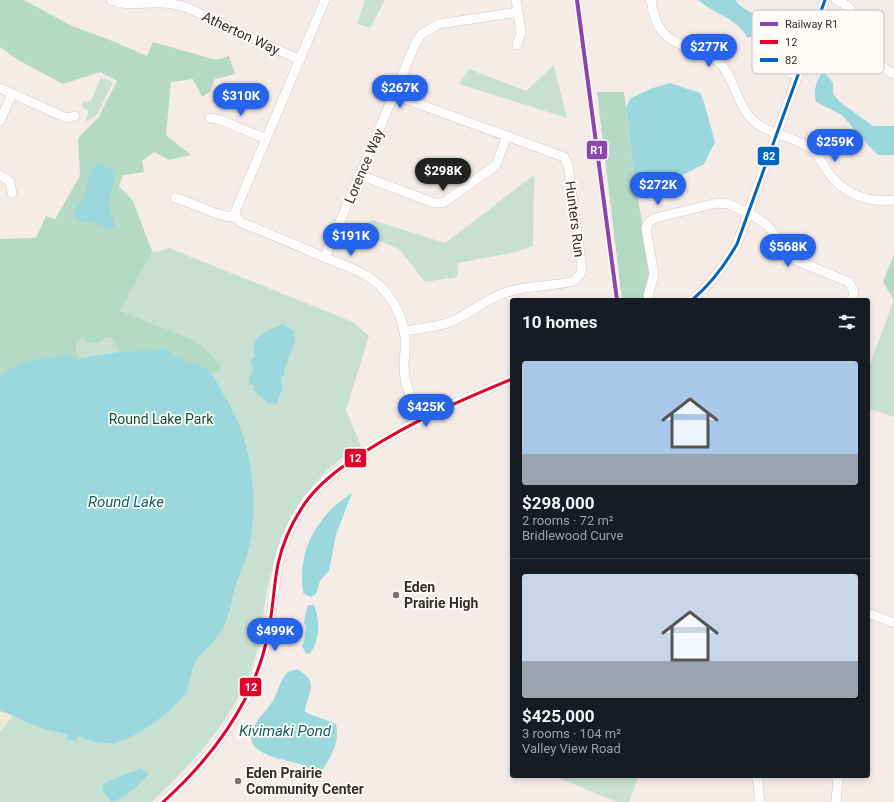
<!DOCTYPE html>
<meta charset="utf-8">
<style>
body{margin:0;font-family:Roboto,sans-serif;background:#242831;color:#f1f3f6;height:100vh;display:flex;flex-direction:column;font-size:15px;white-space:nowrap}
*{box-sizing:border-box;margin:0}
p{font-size:13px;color:#9ea1a6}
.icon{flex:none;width:22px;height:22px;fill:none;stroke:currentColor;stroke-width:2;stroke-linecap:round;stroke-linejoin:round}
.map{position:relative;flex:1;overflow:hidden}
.drawer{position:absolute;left:510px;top:298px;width:360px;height:480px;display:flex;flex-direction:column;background:#171b24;border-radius:4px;box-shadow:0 2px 6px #0003}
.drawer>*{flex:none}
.price{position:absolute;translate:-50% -34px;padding:0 9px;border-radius:14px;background:#2563eb;color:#fff;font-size:13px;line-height:26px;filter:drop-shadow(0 1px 2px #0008)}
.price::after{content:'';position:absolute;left:50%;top:24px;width:12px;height:9px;margin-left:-6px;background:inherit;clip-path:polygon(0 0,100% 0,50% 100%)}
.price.on{background:#222;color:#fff}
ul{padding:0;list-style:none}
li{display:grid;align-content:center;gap:8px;height:212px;padding:0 12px}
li+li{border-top:1px solid #363941}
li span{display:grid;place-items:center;height:124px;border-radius:4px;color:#555}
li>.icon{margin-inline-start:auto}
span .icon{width:72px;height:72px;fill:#fffc;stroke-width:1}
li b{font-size:17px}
h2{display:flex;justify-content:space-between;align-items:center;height:48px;padding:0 12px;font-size:17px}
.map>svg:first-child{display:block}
</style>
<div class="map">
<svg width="894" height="802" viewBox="0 0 894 802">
<rect width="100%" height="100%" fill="#f5ece8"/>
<!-- green -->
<g fill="#c8e0d1">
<polygon points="365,0 385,0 370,28 357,24"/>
<polygon points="554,65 567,118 459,84 469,69 526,91"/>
<polygon points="101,77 113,82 97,115 86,122 88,111 81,106 84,101 91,101"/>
<polygon points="534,175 533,246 516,252 458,263 457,277 425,282 399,249 353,230 373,220 445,243"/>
<path d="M51,237L156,252L169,248L353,322L369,336L346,410L361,446C350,453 338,460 329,469C293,501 276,544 267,591C262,619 261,646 250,673C229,724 191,765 152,802H0V239Z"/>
<polygon points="894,300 894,417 868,408 868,369"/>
<polygon points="554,776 639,776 629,802 617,802"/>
</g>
<!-- forest -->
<g fill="#b4d9c5">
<polygon points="0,0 24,0 72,26 115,42 147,56 153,42 216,60 229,56 235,74 215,79 210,92 202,97 193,79 171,82 166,135 191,155 169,160 154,152 142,161 144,172 123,175 119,186 133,201 152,251 120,311 191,339 204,348 222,368 219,371 210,373 199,366 174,356 171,350 162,348 156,350 119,352 115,342 111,337 105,338 98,343 89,343 83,337 76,344 76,348 79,356 78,359 21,362 0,376 0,239 36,238 46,216 55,219 80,176 78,138 98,118 117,81 100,72 63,84 18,60 0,47"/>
<polygon points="597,92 624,92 635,181 650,268 643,300 622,300"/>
<polygon points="894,254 894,300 883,282"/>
</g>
<!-- sand -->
<path fill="#f1e8d1" d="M0,711L13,715C10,721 4,726 0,732Z"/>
<!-- water -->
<g fill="#9ad8de">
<path d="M698,0H735C745,14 763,14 770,24L768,29L748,38C737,18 714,14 698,0Z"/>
<path d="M823,71L833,83V94L840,102L873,126H894V155H878L870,147L842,115L816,102C813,90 816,82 823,71Z"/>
<polygon points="670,83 700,93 704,102 715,142 704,164 658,188 646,187 635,181 626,107 631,98 653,88"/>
<path d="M101,163L115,172L110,201V209L115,227L109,229L96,223L81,221L73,217V213C76,208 81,203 84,197C92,182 82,172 101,163Z"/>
<path d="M283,324L294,331L295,342L284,370L285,375L281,377L282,389L276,404L268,403L253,390L255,386L249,384L250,375L253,371L250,361L255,356C248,336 269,331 283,324Z"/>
<path d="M162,348L171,351L174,356C185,361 200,364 210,372C214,376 220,389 224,395C251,436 260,499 249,547C247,560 240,571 236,584C232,596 231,608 227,619C224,628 215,640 208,647C203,652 198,656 195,663C190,672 191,683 186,692C176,709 133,741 113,743C101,744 89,741 78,736L76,741L67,739V734C55,732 43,729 33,725C21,720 12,714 0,711V376L21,362L71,355L75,359L119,352L156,350Z"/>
<path d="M352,493L336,535L329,571L320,581L316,594L311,597L303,593C299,563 306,538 326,515C329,511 333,507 337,504C341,500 347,497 352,493Z"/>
<path d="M309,605H314C320,617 320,643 310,653L306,654L302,646L305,637L306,627L304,622L307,607Z"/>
<path d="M297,669C320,682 308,691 305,711L307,713L336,724C338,733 337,745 332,753C329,761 324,766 321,774C314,772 308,767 302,765C286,759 239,755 254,727C258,718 266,711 272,702C278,694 280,679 288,672C290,671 294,670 297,669Z"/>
<path d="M141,768L149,774C138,786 126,798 111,802L102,790L104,783Z"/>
</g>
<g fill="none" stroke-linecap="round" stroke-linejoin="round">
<defs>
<g id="minor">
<path d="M111,0C128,7 143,2 160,3C170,3 179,5 188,8L300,60"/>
<polyline points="516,0 521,32 517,45"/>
<path d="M651,0C656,35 667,39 698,52C704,54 712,57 717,61C734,75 735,99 749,116C762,133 789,135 807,146C818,152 821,162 828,172C843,194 868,203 894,200"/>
<path d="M836,0L848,6L852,12C861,31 863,53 881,66C885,69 890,72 894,74"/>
<polyline points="780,69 798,75"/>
<polyline points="0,88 62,116 68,118 75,116"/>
<path d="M394,95L564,157L568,165L582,269L581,273L574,281C551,287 527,285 504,293C485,300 469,314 450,322C435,327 419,329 404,331"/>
<polyline points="210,118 221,120 266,139"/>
<polyline points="0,121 12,94"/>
<polyline points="0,175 10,182 12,193"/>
<polyline points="360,175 434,203 443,203 496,165 507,136"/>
<path d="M175,198C194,202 218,218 236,217L240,222C267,233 294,244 321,256C341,264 364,271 380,286C392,298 401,314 404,331C407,343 404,355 404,367C404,386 413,403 422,418"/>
<polyline points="236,217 235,212 325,0"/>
<polyline points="325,257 417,40 423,33 439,24 518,12"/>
<polyline points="648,296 654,275 646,228 649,222 655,218 717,203 728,204 749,213 767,225 795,260 849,282 854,292 852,300"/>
<path d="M692,300C711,284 725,265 737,244L825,0"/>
<polyline points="868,613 894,623"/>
<polyline points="757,776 760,802"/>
<path d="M163,802C211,759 253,703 267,639C273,614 273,589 278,564C283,541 294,518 308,499C324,479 344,465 366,451C413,421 461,400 512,379"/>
<polyline points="836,802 838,776"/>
</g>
</defs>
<!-- minor casing -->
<use href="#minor" stroke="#d1cac7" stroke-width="10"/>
<!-- minor -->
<use href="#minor" stroke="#fefcfc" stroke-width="9"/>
<defs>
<path id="bus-1" d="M163,802C211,759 253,703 267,639C273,614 273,589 278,564C283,541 294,518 308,499C324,479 344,465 366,451C413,421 461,400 512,379"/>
<path id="bus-2" d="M692,300C711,284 725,265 737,244L825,0"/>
</defs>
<!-- bus-1 casing -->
<use href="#bus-1" stroke="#fefbf9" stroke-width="6"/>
<!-- bus-2 casing -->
<use href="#bus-2" stroke="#fefbf9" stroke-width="6"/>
<!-- bus-1 -->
<use href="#bus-1" stroke="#e4002b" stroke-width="3"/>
<!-- bus-2 -->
<use href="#bus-2" stroke="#0065bd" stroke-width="3"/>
<defs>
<polyline id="rail-1" points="577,0 617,300"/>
</defs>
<!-- rail-1 casing -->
<use href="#rail-1" stroke="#fefbf9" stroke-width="7"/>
<!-- rail-1 -->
<use href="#rail-1" stroke="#8e44ad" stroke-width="4"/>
</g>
<!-- markers -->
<g fill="#78716e" stroke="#fefbf9" stroke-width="1.5">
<circle cx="396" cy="595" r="4"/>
<circle cx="238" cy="781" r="4"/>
</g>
<g text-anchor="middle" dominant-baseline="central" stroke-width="3.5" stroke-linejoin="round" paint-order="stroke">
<!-- street labels -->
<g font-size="14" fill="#352f2c" stroke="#fefbf9">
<text transform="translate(241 33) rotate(25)">Atherton Way</text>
<text transform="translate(364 166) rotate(-67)">Lorence Way</text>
<text transform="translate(575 219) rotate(83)">Hunters Run</text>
</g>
<!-- park labels -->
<g font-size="14" fill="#114e38" stroke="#fefbf9">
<text x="161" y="419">Round Lake Park</text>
</g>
<!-- poi labels -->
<g font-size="14" font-weight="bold" fill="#352f2c" stroke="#fefbf9" text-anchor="start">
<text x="404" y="587">Eden<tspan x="404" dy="16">Prairie High</tspan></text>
<text x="246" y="773">Eden Prairie<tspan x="246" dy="16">Community Center</tspan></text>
</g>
<!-- water labels -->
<g font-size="15" font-style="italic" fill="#0f5f67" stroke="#fefbf9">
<text x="126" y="502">Round Lake</text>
<text x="285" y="731">Kivimaki Pond</text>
</g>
</g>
<!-- legend -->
<rect x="752" y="10" width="132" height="64" rx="6" fill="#fefbf9" stroke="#c2bebc" stroke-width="1"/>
<rect x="760" y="22" width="18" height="4" fill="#8e44ad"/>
<rect x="760" y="40" width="18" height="4" fill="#e4002b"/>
<rect x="760" y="58" width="18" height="4" fill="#0065bd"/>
<g font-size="11" fill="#352f2c">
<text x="785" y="28">Railway R1</text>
<text x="785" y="46">12</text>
<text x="785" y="64">82</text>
</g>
<g stroke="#fefbf9" stroke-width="1.5">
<rect x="586" y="140" width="22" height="20" rx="4" fill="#8e44ad"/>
<rect x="757" y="146" width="23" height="20" rx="4" fill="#0065bd"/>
<rect x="344" y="448" width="23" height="20" rx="4" fill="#e4002b"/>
<rect x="239" y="677" width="23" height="20" rx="4" fill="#e4002b"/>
</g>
<g font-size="11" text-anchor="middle" font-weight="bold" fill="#fff">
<text x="597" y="154">R1</text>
<text x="769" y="160">82</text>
<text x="355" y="462">12</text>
<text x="251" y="691">12</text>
</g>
</svg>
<b class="price" style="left:709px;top:68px">$277K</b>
<b class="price" style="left:400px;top:109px">$267K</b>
<b class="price" style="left:241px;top:117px">$310K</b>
<b class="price" style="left:835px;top:163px">$259K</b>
<b class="price on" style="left:443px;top:192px">$298K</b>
<b class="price" style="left:658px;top:206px">$272K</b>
<b class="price" style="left:351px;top:257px">$191K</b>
<b class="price" style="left:788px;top:268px">$568K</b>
<b class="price" style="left:426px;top:428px">$425K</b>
<b class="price" style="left:275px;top:652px">$499K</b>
<section class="drawer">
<h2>10 homes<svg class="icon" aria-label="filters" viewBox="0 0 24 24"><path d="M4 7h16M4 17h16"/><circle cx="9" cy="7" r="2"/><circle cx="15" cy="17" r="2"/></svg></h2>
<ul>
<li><span style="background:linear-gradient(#a9c7e8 75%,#9aa5b1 0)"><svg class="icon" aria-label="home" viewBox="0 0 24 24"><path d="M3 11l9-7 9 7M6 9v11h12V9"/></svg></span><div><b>$298,000</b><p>2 rooms · 72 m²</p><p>Bridlewood Curve</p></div></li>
<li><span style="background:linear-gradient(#c9d6e8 70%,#9aa5b1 0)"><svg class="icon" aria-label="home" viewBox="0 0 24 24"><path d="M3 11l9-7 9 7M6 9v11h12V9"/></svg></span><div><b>$425,000</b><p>3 rooms · 104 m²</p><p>Valley View Road</p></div></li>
</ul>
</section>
</div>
